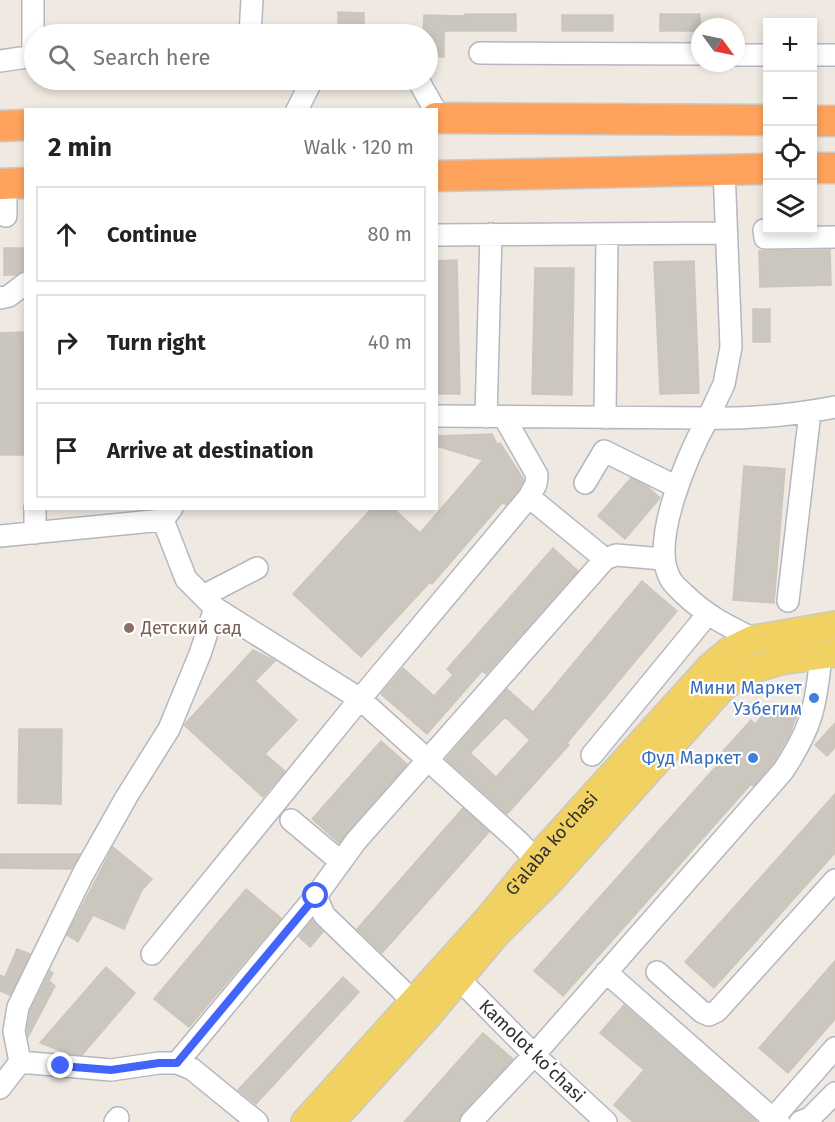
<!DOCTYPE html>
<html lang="en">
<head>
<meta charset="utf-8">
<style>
	:root { --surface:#fff; --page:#f2f2f2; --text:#222; --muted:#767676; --line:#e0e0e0 }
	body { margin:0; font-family:"Fira Sans",sans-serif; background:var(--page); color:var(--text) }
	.controls { position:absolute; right:18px; top:18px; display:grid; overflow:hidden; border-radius:0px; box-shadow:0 3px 9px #0003 }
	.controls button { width:54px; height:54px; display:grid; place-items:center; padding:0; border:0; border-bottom:2px solid var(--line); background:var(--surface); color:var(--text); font:30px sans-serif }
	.compass { position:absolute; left:691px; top:18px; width:54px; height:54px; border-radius:50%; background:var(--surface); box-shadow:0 3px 9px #0003; rotate:123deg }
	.stop { position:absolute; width:18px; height:18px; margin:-14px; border:4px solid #4264fb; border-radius:50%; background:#fff }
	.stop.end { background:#4264fb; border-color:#fff; box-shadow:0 2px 6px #0008 }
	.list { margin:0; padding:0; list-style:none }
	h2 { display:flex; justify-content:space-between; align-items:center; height:78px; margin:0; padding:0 24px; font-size:26px }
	h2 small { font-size:20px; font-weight:400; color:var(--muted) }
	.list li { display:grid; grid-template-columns:39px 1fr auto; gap:18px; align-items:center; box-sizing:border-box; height:96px; margin:0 12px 12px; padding:0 12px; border:2px solid var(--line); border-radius:0px }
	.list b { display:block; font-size:22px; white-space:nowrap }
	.list em { font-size:20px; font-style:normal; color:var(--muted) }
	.icon { flex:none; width:33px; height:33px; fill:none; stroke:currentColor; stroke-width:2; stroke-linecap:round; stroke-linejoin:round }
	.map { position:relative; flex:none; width:835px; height:1122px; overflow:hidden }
	.search { position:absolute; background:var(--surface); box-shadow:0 3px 9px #0003; left:24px; top:24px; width:414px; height:66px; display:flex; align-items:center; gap:15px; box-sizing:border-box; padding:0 21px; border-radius:33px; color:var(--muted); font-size:22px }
	.panel { position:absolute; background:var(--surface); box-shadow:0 3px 9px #0003; left:24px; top:108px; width:414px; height:402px; border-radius:0px }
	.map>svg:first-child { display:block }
	.building { fill:#cbc7bf; stroke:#cbc5ba; stroke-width:1.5; fill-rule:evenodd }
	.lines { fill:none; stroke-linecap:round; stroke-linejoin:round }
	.minor-casing { stroke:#b4b7c1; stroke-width:24 }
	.major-casing { stroke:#c9c9c9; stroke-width:30 }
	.highway-casing { stroke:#c9c9c9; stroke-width:33 }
	.minor { stroke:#fff; stroke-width:21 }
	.major { stroke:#f2d163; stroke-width:27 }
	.highway { stroke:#ffa35c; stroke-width:30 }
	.route { stroke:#4264fb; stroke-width:8 }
	.education-dot { fill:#8d6e63; stroke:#fff; stroke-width:2 }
	.shop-dot { fill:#3f7fe0; stroke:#fff; stroke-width:2 }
	.labels { text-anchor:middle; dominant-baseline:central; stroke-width:4.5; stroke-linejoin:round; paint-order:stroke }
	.education-label { font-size:18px; fill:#785e54; stroke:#fff; text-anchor:start }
	.shop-label { font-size:18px; fill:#366cbe; stroke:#fff; text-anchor:end }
	.street-label { font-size:18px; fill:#2e2e2e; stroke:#fff }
</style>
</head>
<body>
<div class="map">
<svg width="835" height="1122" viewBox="0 0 835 1122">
	<rect width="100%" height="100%" fill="#efe9e1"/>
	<path class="building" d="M338 12 364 13V30H338Z
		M465 14H516V31H444V57L428 56V34H423L424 15 465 16Z
		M660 14H700V31H660Z
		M562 15H613V31H562Z
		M4 248H26V270L16 275H4Z
		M830 250 831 285 760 287 759 251Z
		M457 260 460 394H436V261Z
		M694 261 699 393 660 394 654 262Z
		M535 268H574L572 395 532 394Z
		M753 309H770V342H753Z
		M23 332 25 455H0V333Z
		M492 434 497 444 500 443 524 480 518 490 506 505 503 502 432 584 430 582 361 657 293 594 372 508H393L420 533 483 460 436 446V436Z
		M744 466 785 469 774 603 733 600Z
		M631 478 648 487 660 498 625 539 598 516Z
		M553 548 578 571 486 674 482 671 427 734 381 694 403 668 434 696 453 675 447 669Z
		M642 581 677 611 567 743 569 745 507 814 446 759 507 689 533 712ZM505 717 530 740 496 777 470 753Z
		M253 650 275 661 255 681 297 720 265 754 285 771 263 797 184 725Z
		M800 707 789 736 773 763 753 786 751 784 563 996 534 971 719 763 715 760 751 720 755 724 764 714Z
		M835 723V747L827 756 815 745Z
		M19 729H62L61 804 18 803Z
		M381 741 407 764 339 843 312 819Z
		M835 794V853L714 988 685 962Z
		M463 808 489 832 382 953 357 929Z
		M113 847 152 879 142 890 124 929 93 915 78 942 67 935Z
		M0 854H80L71 869 0 868Z
		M246 889 281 918 189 1027 154 999Z
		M312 920 323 932 310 947 299 937Z
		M17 949 30 954 10 995 0 991V975L5 977Z
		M835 961V1019L788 1073 759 1048Z
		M106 967 135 993 82 1055 66 1053 40 1043Z
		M50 971 53 973 49 981 55 986 28 1037 27 1031 30 1011Z
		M343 977 359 992 256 1104 238 1090Z
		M624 1005 757 1122H633L614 1105 644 1070 600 1033Z
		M483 1033 513 1059 462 1113 459 1122H404Z"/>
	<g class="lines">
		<defs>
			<path id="minor" d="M33 0V56
				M250 34 252 0
				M480 53 700 54
				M736 55H768
				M812 55H835
				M0 61 34 56
				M418 80 435 110
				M297 110 312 80
				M724 169 731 347 724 384 708 418C751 419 793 415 835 407
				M6 216V184
				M764 230 765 238 835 237
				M436 235 726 233
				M0 298 9 296 26 283
				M436 416 708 418C689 453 648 543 671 580 674 585 680 590 684 594 707 616 726 625 754 639
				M486 417 491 234
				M605 418 607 234
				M585 483 604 451 677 487
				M529 497 605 559
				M35 508V533
				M172 508 163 520 186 579 215 608 360 699 519 842 536 860
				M0 536 163 520
				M203 596 257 568
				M788 601 810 412
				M215 608 200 654 169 729 127 796 83 874 18 1007 14 1031 20 1062 111 1070 159 1063H177L192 1069 257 1122
				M592 755 707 615
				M291 820 341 862
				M152 954 360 699 529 497 536 484 537 475 504 417
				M606 972 773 1119 779 1122
				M657 972 702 1012 709 1015 717 1011 835 880
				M459 979 534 1055 606 1122
				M413 1001 324 915 316 896 356 841 605 559 616 555 663 559
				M177 1063 316 896
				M0 1088 20 1062
				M115 1122 118 1118
				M471 1122 534 1055 783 771C812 727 816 707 821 655
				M770 1122 835 1048
				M800 1122 810 1118 835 1093"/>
			<g id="major">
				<path id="s1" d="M305 1122 486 921 547 847 710 667 729 651 754 639 835 625"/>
				<path d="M331 1122 425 1019 498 932 547 884 724 686 751 670 780 661 835 653"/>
			</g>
			<path id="highway" d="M436 118 768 120
				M812 121H835
				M0 126 26 125
				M812 168H835
				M436 176 768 169
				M0 184 26 183"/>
		</defs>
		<use href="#minor" class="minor-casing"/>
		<use href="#major" class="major-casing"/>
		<use href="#highway" class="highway-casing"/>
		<use href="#minor" class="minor"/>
		<use href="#major" class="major"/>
		<use href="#highway" class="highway"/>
	</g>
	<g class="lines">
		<path class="route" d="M61 1066 111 1070 159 1063H177L316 896"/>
	</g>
	<circle class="education-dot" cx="129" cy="628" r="6"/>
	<g class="shop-dot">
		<circle cx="814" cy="698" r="6"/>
		<circle cx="753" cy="758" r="6"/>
	</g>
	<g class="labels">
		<g class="education-label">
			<text x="141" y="628">Детский сад</text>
		</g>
		<g class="shop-label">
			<text x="802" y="688">Мини Маркет<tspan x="802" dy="21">Узбегим</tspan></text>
			<text x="741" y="758">Фуд Маркет</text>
		</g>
		<g class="street-label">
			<text stroke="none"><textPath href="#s1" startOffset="372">G'alaba ko'chasi</textPath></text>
			<text transform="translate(532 1051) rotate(44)">Kamolot koʻchasi</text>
		</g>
	</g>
</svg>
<div class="controls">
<button>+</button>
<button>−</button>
<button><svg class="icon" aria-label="locate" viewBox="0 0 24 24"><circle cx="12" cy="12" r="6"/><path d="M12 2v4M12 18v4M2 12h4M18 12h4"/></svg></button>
<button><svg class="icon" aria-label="layers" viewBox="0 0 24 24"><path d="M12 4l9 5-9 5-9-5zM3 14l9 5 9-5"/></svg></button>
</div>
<svg class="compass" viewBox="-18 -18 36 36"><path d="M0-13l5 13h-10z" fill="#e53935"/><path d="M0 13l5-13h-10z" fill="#767676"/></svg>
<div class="stop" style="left:316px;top:896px"></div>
<div class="stop end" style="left:61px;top:1066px"></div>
<div class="search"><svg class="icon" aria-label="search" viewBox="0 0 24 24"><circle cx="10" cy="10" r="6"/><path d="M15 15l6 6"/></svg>Search here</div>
<section class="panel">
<h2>2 min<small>Walk · 120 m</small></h2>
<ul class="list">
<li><svg class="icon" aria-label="ahead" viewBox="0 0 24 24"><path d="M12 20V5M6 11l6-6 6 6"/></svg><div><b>Continue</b></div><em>80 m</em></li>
<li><svg class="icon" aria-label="right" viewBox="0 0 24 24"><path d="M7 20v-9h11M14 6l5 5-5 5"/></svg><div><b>Turn right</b></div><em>40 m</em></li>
<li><svg class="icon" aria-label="arrive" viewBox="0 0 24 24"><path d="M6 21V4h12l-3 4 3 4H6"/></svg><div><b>Arrive at destination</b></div></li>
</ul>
</section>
</div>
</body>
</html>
